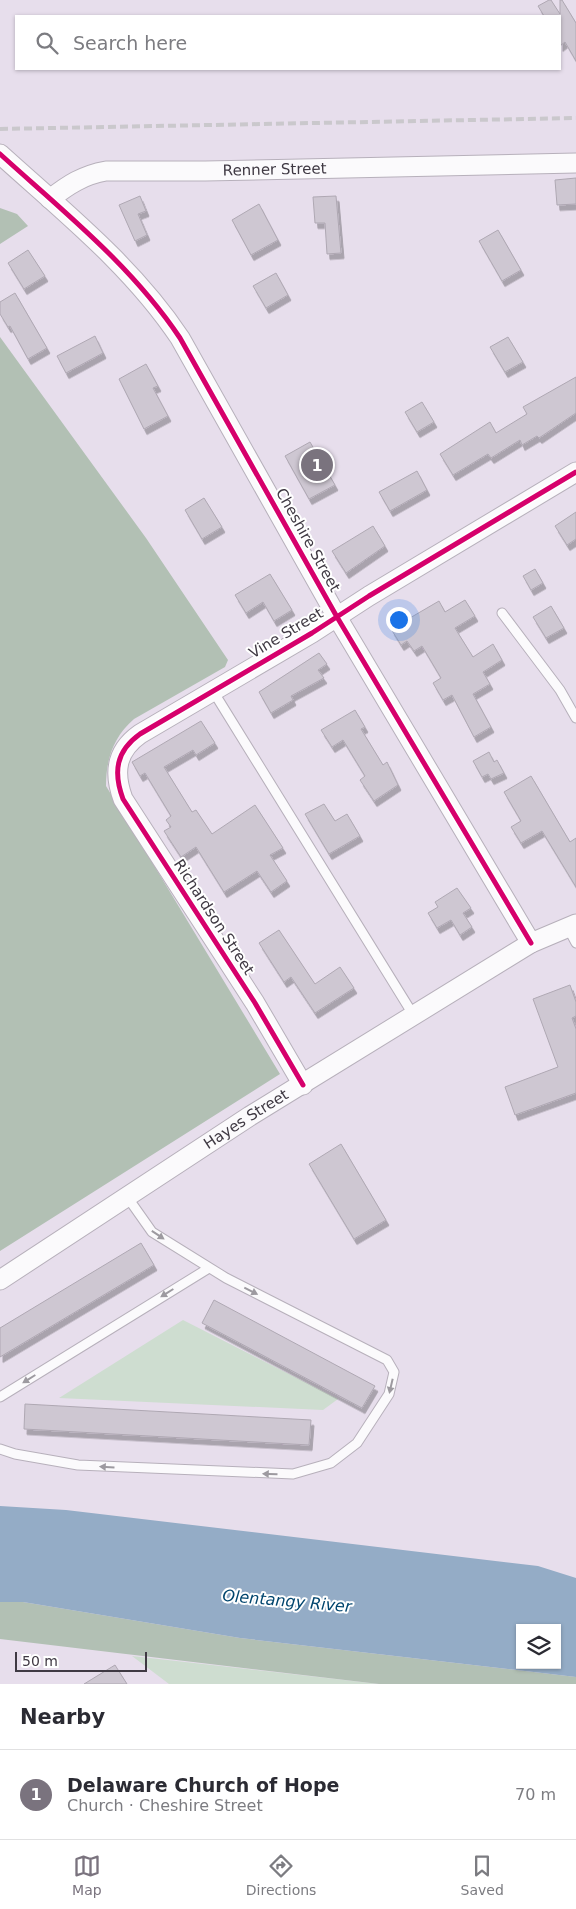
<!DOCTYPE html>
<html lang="en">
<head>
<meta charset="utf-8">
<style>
	:root { --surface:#fff; --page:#f2f2f3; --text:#2b2b33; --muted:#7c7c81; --line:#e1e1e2; --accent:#7a737e }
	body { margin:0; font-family:"DejaVu Sans",sans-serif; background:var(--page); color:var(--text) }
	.controls { position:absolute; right:15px; bottom:15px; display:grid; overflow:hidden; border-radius:0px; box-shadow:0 1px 4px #0004 }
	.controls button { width:45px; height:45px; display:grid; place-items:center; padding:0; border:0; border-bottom:1px solid var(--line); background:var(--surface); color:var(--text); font:25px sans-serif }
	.scale { position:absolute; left:15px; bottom:12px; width:132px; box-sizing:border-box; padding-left:5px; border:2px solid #3f3943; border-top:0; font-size:14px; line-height:18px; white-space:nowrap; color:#3f3943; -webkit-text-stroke:4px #fff; paint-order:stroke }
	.you { position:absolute; left:398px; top:619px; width:18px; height:18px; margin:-12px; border:4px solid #fff; border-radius:50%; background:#1a73e8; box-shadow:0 0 0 8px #1a73e833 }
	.badge { display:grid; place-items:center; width:32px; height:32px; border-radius:50%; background:var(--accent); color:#fff; font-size:16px; font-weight:700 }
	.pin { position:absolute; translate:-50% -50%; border:2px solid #fff; box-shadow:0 1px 5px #0006 }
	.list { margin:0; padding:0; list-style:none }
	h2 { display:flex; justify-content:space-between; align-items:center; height:65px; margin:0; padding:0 20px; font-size:21px }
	h2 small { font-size:16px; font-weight:400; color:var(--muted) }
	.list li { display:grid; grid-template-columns:32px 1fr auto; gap:15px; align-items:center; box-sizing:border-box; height:90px; padding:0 20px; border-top:1px solid var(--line) }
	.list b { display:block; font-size:19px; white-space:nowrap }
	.list p { margin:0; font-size:16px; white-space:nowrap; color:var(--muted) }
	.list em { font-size:16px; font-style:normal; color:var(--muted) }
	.icon { flex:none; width:28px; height:28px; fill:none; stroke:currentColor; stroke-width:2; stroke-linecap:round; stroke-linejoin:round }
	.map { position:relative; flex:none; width:576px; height:1684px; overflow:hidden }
	.search { position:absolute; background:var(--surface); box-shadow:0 1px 4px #0004; left:15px; right:15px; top:15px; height:55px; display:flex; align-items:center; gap:12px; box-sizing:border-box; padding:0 18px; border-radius:0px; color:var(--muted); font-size:19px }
	.sheet { height:155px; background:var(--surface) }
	nav { display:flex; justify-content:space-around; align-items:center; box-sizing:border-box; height:70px; border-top:1px solid var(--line); background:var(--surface); font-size:14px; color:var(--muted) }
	nav a { display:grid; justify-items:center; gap:2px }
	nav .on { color:var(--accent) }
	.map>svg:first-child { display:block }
	.green { fill:#ceddd0 }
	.forest { fill:#b2c0b4 }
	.water { fill:#94acc6; fill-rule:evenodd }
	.building { fill:#cec7d2; stroke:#afa8b3; filter:url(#shadow) }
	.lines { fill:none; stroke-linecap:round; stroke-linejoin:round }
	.service-casing { stroke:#b7b0bb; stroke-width:11 }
	.minor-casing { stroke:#b7b0bb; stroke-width:21 }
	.service { stroke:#fbfafc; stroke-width:9 }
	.minor { stroke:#fbfafc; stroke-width:19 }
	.rail { stroke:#cac8cc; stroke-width:4; stroke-dasharray:8 4; stroke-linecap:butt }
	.cycleway-casing { stroke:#fff; stroke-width:8 }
	.cycleway { stroke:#d6006c; stroke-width:5 }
	.oneway { fill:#9d9aa0 }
	.labels { text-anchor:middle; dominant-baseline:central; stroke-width:4; stroke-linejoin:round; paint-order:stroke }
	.street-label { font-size:15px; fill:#3f3943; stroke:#fff }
	.water-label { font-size:16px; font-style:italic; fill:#00456e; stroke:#fff }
</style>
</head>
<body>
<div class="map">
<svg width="576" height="1684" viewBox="0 0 576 1684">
	<defs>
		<filter id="shadow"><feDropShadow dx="3" dy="5.5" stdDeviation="0" flood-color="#0004"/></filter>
	</defs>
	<rect width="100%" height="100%" fill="#e7deec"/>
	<path class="green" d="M183 1320 338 1399 323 1410 59 1398Z
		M132 1656 379 1684H169Z"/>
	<path class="forest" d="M0 208 17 214 28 226 0 244Z
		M0 337 146 538 228 660 225 667 134 719C113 737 106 760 106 786L280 1074 0 1251Z
		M0 1602H23L240 1638 576 1677V1684H379L0 1639Z"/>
	<path class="water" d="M0 1506 66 1510 538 1566 576 1578V1677L240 1638 23 1602H0ZM520 1628H557V1665H520Z"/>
	<path class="building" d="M549 0H551L560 14V0H562L576 23V61L565 42 560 46V16H544L538 6Z
		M576 178V204L557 205 555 180Z
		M140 196 146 211 138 214 147 235 135 241 119 205Z
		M336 196 341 253 327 254 325 223H315L313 197Z
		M259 204 278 240 251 255 232 220Z
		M498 230 521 270 502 281 479 241Z
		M28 250 45 276 24 289 8 263Z
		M276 273 288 295 266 308 253 286Z
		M15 293 47 348 28 359 10 326 8 327 0 314V302Z
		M95 336 103 353 66 373 57 356Z
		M508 337 523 362 505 372 490 347Z
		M146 364 158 386 153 388 168 416 144 429 119 379Z
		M576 377V413L539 438 537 436 522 445 520 440 491 458 488 454 453 475 440 454 490 422 496 433 527 414 523 407Z
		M422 402 434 422 417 432 405 412Z
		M310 442 335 485 309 499 285 456Z
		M417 471 427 490 390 511 379 492Z
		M204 498 222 527 202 539 185 510Z
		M576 512V539L567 545 555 526Z
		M373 526 385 546 346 573 332 551Z
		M535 569 543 583 531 590 523 576Z
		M270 574 292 610 274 621 263 602 246 613 235 595Z
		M465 600 475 616 455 628 458 633 473 657 493 644 502 660 483 672 490 684 473 694 491 727 474 737 452 695 443 700 433 683 441 678 422 646 414 651 407 641 401 645 391 629 439 601 445 612Z
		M551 606 564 628 546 638 533 617Z
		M319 653 327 664 318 670 324 678 291 696 293 700 271 713 259 692Z
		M355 710 365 727 361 729 383 765 387 762 398 785 374 801 360 780 365 776 343 740 332 747 321 730Z
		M201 721 215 743 196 755 193 750 164 767 192 812 196 810 212 834 255 805 283 848 270 855 287 881 271 892 257 871 224 892 196 847 181 857 164 831 171 827 166 820 171 816 145 773 140 776 132 762Z
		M489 752 494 762 497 760 504 773 491 779 488 774 482 777 473 761Z
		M531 776 570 842 576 838V887L542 831 521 843 511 827 521 821 504 792Z
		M324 804 335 821 347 814 360 836 329 854 305 814Z
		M457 888 471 908 463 913 472 927 460 935 451 920 437 928 428 913 438 907 435 902Z
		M279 930 315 984 340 967 354 988 315 1013 291 977 284 982 259 943Z
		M570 985 576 1002V1016L572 1018 576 1029V1093L515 1115 505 1087 558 1067 533 999Z
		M341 1144 386 1220 354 1239 309 1164Z
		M141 1243 154 1265 0 1357V1328Z
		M214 1300 375 1386 362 1408 202 1323Z
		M25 1404 311 1420 309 1445 24 1429Z
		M115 1665 127 1684H84Z"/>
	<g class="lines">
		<defs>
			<path id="service" d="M502 613 560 690 576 718
				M213 691 414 1016
				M568 928 576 943
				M0 1397 209 1268
				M0 1449 15 1454 78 1465 293 1474 331 1463 357 1443 389 1394 394 1372 387 1360 226 1278 152 1232 128 1198"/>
			<g id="minor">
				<path d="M0 154C64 212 132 266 180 338L337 617 531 943"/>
				<path id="s1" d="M50 199C68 185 83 175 106 171H205L576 163"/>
				<path d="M303 1085 255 1003 123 799C113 772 116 751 140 734L312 633 369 596 576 472"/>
				<path id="s2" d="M0 1280 250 1116 531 943 576 924"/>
			</g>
		</defs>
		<use href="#service" class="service-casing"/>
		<use href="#minor" class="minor-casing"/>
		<use href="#service" class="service"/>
		<use href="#minor" class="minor"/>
		<path class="rail" d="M0 129 576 118"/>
		<defs>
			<path id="cycleway" d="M0 154C64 212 132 266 180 338L337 617 531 943
				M303 1085 255 1003 123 799C113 772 116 751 140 734L312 633 369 596 576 472"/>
		</defs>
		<use href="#cycleway" class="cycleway-casing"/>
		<use href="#cycleway" class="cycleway"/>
	</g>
	<defs><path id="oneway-solid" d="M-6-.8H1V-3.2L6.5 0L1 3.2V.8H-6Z" transform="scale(1.25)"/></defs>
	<g class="oneway">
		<use href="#oneway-solid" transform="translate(158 1235) rotate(34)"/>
		<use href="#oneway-solid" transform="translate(251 1291) rotate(27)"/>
		<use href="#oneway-solid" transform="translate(167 1293) rotate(148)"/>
		<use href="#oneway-solid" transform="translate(29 1379) rotate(148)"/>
		<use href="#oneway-solid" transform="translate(391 1386) rotate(103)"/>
		<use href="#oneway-solid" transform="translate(107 1467) rotate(-177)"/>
		<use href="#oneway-solid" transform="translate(270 1474) rotate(-178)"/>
	</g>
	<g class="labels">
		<g class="street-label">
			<text stroke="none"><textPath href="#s1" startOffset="232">Renner Street</textPath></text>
			<text transform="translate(308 540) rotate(61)">Cheshire Street</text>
			<text transform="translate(286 633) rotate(-31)">Vine Street</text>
			<text transform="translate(214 917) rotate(57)">Richardson Street</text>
			<text stroke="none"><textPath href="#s2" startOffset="294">Hayes Street</textPath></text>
		</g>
		<g class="water-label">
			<text transform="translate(287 1601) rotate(5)">Olentangy River</text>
		</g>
	</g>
</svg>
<div class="controls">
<button><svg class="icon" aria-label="layers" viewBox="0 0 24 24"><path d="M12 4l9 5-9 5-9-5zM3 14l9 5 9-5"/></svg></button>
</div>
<div class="scale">50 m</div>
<div class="you"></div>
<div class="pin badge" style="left:317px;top:465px">1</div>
<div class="search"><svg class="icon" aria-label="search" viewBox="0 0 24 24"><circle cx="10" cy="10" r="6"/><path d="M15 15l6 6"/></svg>Search here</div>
</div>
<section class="sheet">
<h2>Nearby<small></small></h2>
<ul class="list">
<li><span class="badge">1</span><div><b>Delaware Church of Hope</b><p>Church · Cheshire Street</p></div><em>70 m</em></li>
</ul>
</section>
<nav>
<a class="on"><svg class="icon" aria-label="map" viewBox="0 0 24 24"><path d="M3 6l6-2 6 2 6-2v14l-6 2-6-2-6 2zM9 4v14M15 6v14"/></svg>Map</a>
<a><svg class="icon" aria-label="directions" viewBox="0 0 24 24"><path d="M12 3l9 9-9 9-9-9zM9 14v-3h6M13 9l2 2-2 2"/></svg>Directions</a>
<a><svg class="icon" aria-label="saved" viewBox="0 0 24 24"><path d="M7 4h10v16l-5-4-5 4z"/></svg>Saved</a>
</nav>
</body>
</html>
